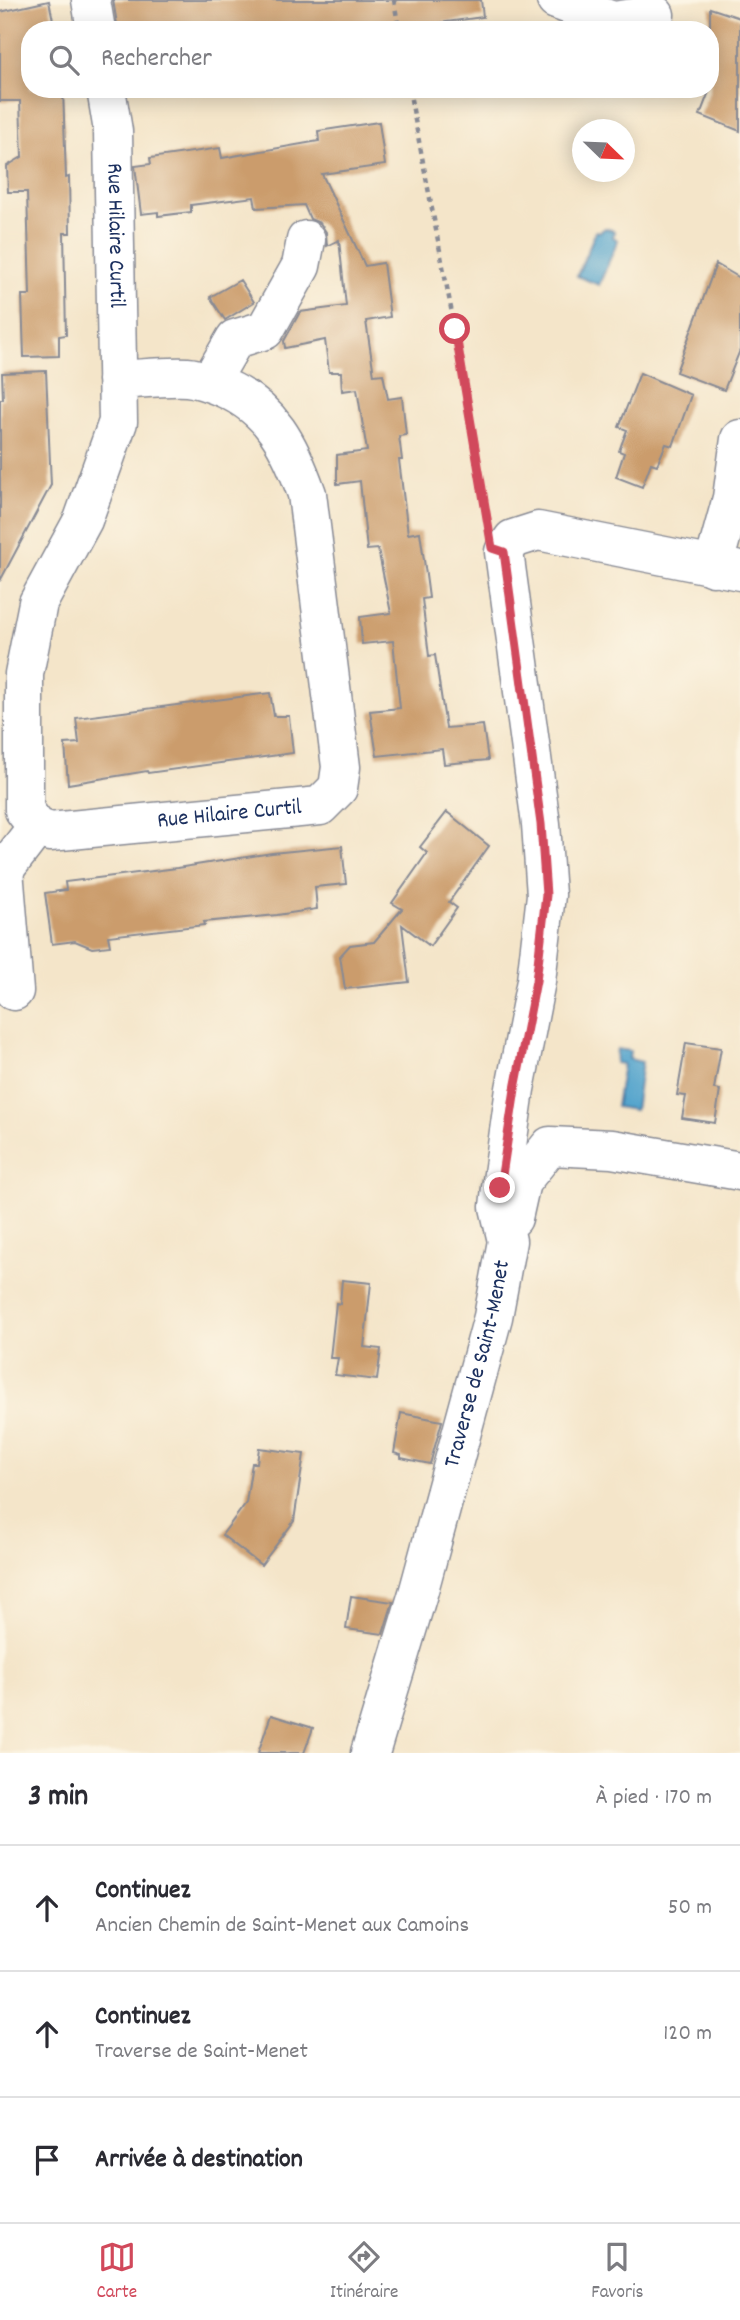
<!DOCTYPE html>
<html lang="fr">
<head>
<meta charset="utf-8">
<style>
	:root { --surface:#fff; --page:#f7f7f7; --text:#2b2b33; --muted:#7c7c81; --line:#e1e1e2; --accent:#d1495b }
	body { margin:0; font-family:Dekko,sans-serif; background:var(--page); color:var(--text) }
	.compass { position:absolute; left:572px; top:119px; width:63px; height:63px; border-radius:50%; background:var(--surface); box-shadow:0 4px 18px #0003; rotate:113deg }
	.stop { position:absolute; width:21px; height:21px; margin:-16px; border:5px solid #d1495b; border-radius:50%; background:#fff }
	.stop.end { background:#d1495b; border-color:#fff; box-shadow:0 2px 7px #0008 }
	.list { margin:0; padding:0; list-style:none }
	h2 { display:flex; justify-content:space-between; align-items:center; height:91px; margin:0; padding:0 28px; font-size:30px }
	h2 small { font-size:23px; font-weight:400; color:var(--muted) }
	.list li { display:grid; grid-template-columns:46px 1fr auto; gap:21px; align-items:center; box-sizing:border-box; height:126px; padding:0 28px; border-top:2px solid var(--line) }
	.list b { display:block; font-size:26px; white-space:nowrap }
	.list p { margin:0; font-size:23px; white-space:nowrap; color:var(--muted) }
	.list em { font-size:23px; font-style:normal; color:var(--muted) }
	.icon { flex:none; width:38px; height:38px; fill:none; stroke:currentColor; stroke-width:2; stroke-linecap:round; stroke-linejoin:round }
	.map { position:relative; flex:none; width:740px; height:1753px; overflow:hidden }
	.search { position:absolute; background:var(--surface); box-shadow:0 4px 18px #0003; left:21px; right:21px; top:21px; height:77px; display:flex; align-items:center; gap:18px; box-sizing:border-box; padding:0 24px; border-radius:28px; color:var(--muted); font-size:26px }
	.sheet { height:469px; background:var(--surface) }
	nav { display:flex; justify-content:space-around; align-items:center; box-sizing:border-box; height:98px; border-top:2px solid var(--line); background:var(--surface); font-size:19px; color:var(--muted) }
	nav a { display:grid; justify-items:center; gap:4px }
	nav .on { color:var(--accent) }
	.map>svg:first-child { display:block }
	.water { fill:#51a3cc; stroke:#366995; stroke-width:2 }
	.building { fill:#cb9c6c }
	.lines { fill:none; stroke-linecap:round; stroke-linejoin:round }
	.minor-casing { stroke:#888a94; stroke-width:41 }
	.path { stroke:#888a94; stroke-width:4.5; stroke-dasharray:5 5; stroke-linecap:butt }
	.minor { stroke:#fff; stroke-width:38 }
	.route { stroke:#d1495b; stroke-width:9 }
	.labels { text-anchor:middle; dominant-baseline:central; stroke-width:7; stroke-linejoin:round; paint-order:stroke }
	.street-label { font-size:23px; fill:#1b2f5e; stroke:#fcf5e5 }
</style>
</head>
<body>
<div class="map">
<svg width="740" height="1753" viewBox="0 0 740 1753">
	<rect width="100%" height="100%" fill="#fcf5e5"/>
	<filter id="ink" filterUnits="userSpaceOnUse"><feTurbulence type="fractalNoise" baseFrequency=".0143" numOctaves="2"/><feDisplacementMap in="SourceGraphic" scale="14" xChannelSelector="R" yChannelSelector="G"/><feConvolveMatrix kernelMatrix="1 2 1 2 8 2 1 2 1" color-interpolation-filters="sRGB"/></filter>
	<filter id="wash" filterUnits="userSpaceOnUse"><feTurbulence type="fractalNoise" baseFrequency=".00686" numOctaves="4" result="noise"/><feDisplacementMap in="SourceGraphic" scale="28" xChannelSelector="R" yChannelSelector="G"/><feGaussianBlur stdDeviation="1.57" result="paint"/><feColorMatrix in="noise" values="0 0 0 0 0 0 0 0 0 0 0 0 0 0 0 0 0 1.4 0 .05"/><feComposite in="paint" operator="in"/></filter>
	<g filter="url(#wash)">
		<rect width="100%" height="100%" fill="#f4e5c9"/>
		<path class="water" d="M605 228 614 231 613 237 618 240 599 285 577 276 596 231 600 232Z
			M617 1049 630 1051 629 1059 642 1062 635 1110 616 1107 623 1064 615 1063Z"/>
		<g id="blocks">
			<path class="building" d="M113 0H481L483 17 388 30H118Z
				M49 1 55 30H30V89H63L66 178 69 177 70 233H64L66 335 59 336V356L24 357 22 295H30L27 192H8L7 166 22 157 20 101H0V12Z
				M710 8 740 18V131L700 115 710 89Z
				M379 122 385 165 322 174 365 266 383 263 390 317 366 321 374 375 383 374 388 399 402 397 406 435 399 436 402 460H399L408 534 420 532 424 560 429 598 422 599 429 656 435 655 446 728 483 725 488 760 444 764 442 749 377 756 370 711 400 708 393 641 362 644 360 617 391 613 378 549 367 550 360 481 337 484V455L367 451 357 389 342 391 341 372H329L325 340 285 348 284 341 300 312 346 306 339 240 327 246 326 232 320 223 310 219 304 205 256 208 254 197 191 205V212L158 216V212L141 214 135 166 151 164 150 158 220 148 222 158 319 141 318 131Z
				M716 264 740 278V350L724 390 676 372Z
				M240 280 254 302 225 320 210 297Z
				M46 371 51 485 0 581V399H3L2 373Z
				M640 373 691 395 673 446 666 444 657 465 651 463 642 487 616 477 624 453 619 451 627 430 619 427Z
				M270 693 274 716H289L293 753 148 773 147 771 68 784 65 744 79 743 76 718Z
				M447 812 489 846 449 902 457 908 430 946 402 925 409 982 345 989 340 956 350 945 374 942 402 909 392 903 427 853 420 847Z
				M342 846 346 884 315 887 317 909 277 915 204 922 205 925 108 936 110 946 92 948 75 941 52 944 45 893 66 890 65 882 177 868 272 853Z
				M686 1043 721 1048 714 1089 720 1090 715 1123 682 1118 686 1096 677 1095Z
				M342 1280 371 1283 364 1347 381 1349 377 1380 335 1375 338 1358H330L336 1303 340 1304Z
				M401 1413 442 1421 430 1464 401 1458V1455L394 1453Z
				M259 1448 304 1454 294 1521 261 1565 222 1535 246 1503 252 1463H257Z
				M351 1596 393 1602 383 1634 346 1629Z
				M271 1715 313 1728 304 1753H258Z"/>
		</g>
	</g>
	<g filter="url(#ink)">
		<use href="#blocks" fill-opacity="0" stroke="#888a94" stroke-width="2"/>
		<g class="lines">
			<defs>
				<g id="minor">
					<path d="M91 0 96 30"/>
					<path d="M556 0 613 21 655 15"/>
					<path id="s1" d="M106 89 113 131 118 422 83 520 38 603 24 674V810L37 827 50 832 320 806 338 788 341 767 307 494C290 446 272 409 224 388 212 383 200 378 187 377 164 376 140 379 117 380"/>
					<path d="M210 382 235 339 265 330 301 266 306 240"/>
					<path d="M713 567 732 498 740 439"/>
					<path d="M14 991 4 870 37 827"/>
					<path d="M513 1218 521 1182 550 1146 612 1149 740 1171"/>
					<path id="s2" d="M370 1753 419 1590 493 1317 507 1241 499 1207 501 1188 515 1089 536 981 546 895 541 824 504 552 513 539 538 531 740 571"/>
				</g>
			</defs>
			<use href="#minor" class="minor-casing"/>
			<path class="path" d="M394 0 399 30
				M409 89 455 329 486 516"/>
			<use href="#minor" class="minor"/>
		</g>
	</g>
	<g class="lines" filter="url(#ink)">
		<path class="route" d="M455 329 492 548 504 552 541 824 546 895 536 981 515 1089 500 1188"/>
	</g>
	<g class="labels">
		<g class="street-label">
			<text stroke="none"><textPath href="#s1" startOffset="147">Rue Hilaire Curtil</textPath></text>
			<text stroke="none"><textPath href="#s1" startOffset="956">Rue Hilaire Curtil</textPath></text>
			<text stroke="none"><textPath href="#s2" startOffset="404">Traverse de Saint-Menet</textPath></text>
		</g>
	</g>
</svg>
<svg class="compass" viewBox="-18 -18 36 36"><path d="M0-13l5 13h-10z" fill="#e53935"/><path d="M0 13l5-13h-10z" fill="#7c7c81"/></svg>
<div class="stop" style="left:455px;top:329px"></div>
<div class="stop end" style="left:500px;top:1188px"></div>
<div class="search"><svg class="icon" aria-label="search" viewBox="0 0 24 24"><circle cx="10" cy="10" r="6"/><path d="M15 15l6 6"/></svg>Rechercher</div>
</div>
<section class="sheet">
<h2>3 min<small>À pied · 170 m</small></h2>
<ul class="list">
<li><svg class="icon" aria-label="ahead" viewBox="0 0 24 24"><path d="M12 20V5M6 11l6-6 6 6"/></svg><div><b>Continuez</b><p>Ancien Chemin de Saint-Menet aux Camoins</p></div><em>50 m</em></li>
<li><svg class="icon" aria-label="ahead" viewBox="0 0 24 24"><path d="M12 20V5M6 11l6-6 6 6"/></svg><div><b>Continuez</b><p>Traverse de Saint-Menet</p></div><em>120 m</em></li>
<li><svg class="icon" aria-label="arrive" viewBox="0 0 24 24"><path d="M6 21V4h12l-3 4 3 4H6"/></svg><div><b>Arrivée à destination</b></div></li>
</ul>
</section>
<nav>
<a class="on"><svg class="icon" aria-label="map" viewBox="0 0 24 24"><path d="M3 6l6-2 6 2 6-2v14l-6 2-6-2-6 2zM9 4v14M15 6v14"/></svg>Carte</a>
<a><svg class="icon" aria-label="directions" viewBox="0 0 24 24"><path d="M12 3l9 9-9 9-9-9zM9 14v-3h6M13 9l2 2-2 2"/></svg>Itinéraire</a>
<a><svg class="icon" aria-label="saved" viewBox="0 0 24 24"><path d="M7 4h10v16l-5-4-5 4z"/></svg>Favoris</a>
</nav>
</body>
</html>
